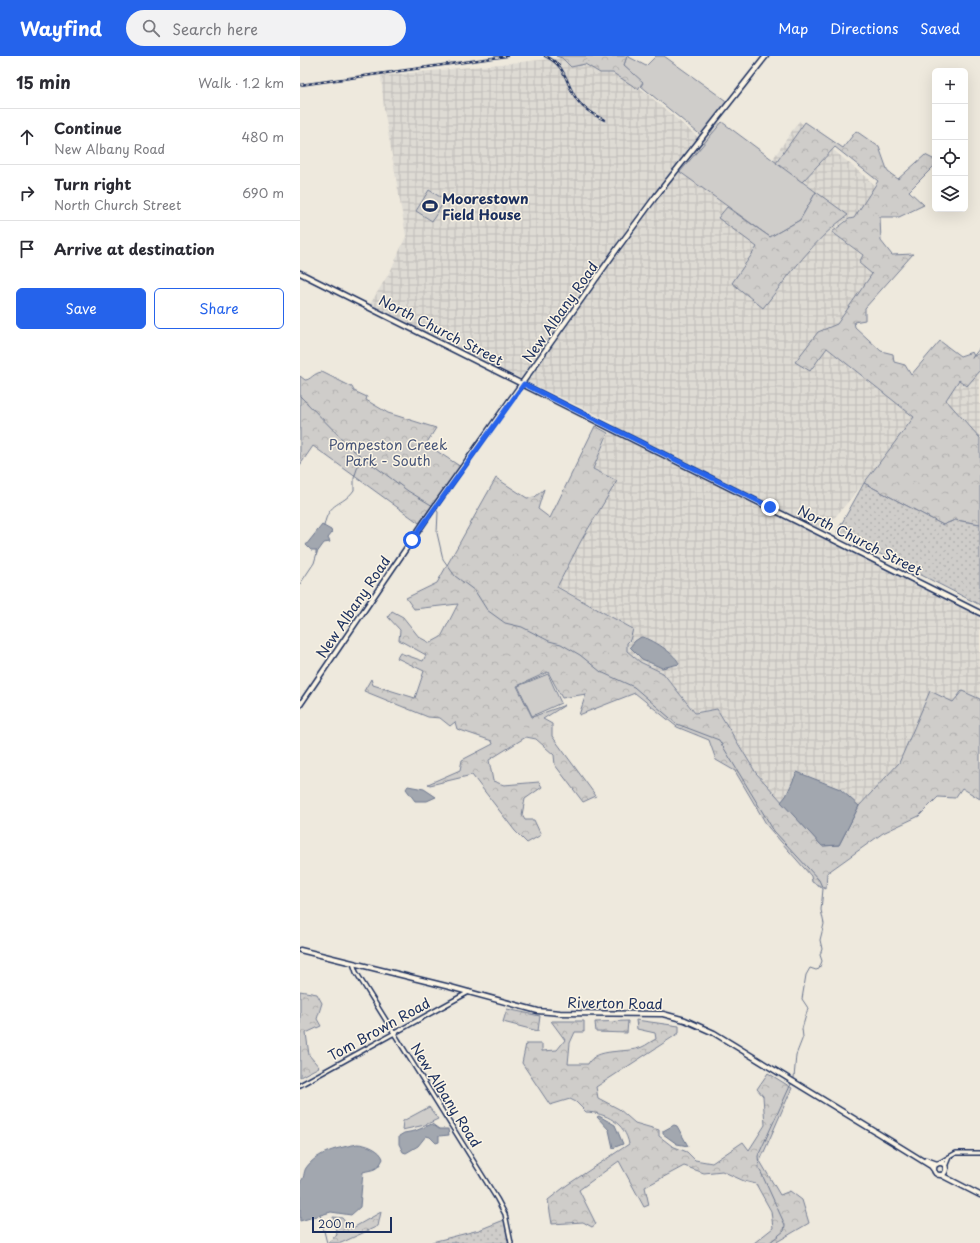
<!DOCTYPE html>
<html lang="en">
<head>
<meta charset="utf-8">
<style>
	:root { --surface:#fff; --page:#f2f2f3; --text:#2b2b33; --muted:#7c7c81; --line:#e1e1e2; --accent:#2563eb }
	body { margin:0; font-family:"Playpen Sans",sans-serif; background:var(--page); color:var(--text) }
	.controls { position:absolute; right:12px; top:12px; display:grid; overflow:hidden; border-radius:6px; box-shadow:0 4px 16px #0002 }
	.controls button { width:36px; height:36px; display:grid; place-items:center; padding:0; border:0; border-bottom:1px solid var(--line); background:var(--surface); color:var(--text); font:20px sans-serif }
	.scale { position:absolute; left:12px; bottom:10px; width:80px; box-sizing:border-box; padding-left:4px; border:2px solid #1b2f5e; border-top:0; font-size:11px; line-height:14px; white-space:nowrap; color:#1b2f5e; -webkit-text-stroke:3px #fcf5e5; paint-order:stroke }
	.stop { position:absolute; width:12px; height:12px; margin:-9px; border:3px solid #2563eb; border-radius:50%; background:#fff }
	.stop.end { background:#2563eb; border-color:#fff; box-shadow:0 1px 4px #0008 }
	.list { margin:0; padding:0; list-style:none }
	h2 { display:flex; justify-content:space-between; align-items:center; height:52px; margin:0; padding:0 16px; font-size:17px }
	h2 small { font-size:13px; font-weight:400; color:var(--muted) }
	.list li { display:grid; grid-template-columns:26px 1fr auto; gap:12px; align-items:center; box-sizing:border-box; height:56px; padding:0 16px; border-top:1px solid var(--line) }
	.list b { display:block; font-size:15px; white-space:nowrap }
	.list p { margin:0; font-size:13px; white-space:nowrap; color:var(--muted) }
	.list em { font-size:13px; font-style:normal; color:var(--muted) }
	.actions { display:flex; gap:8px; padding:12px 16px }
	.actions a { flex:1; padding:9px 0; border:1px solid var(--accent); border-radius:6px; text-align:center; font-size:14px; color:var(--accent) }
	.actions .main { background:var(--accent); color:#fff }
	.icon { flex:none; width:22px; height:22px; fill:none; stroke:currentColor; stroke-width:2; stroke-linecap:round; stroke-linejoin:round }
	.map { position:relative; flex:none; width:680px; height:1187px; overflow:hidden }
	header { display:flex; align-items:center; gap:24px; box-sizing:border-box; height:56px; padding:0 20px; background:var(--accent); color:#fff }
	header strong { font-size:19px }
	nav { display:flex; gap:22px; margin-inline-start:auto; font-size:14px }
	.search { width:280px; height:36px; background:var(--page); display:flex; align-items:center; gap:10px; box-sizing:border-box; padding:0 14px; border-radius:22px; color:var(--muted); font-size:15px }
	main { display:flex }
	aside { flex:1; background:var(--surface) }
	.map>svg:first-child { display:block }
	.industrial { fill:url(#industrial-grid) }
	.grass { fill:#cfcdca; stroke:#757e94 }
	.forest { fill:url(#forest-crowns); stroke:#757e94 }
	.park { fill:url(#park-dots); stroke:#757e94 }
	.water { fill:#a2a7af; stroke:#6c778f }
	.lines { fill:none; stroke-linecap:round; stroke-linejoin:round }
	.stream { stroke:#6c778f; stroke-width:1 }
	.minor-casing { stroke:#1b2f5e; stroke-width:6 }
	.major-casing { stroke:#1b2f5e; stroke-width:7 }
	.minor { stroke:#fcf5e5; stroke-width:3 }
	.major { stroke:#fcf5e5; stroke-width:4 }
	.rail-casing { stroke:#1b2f5e; stroke-width:2.5 }
	.rail { stroke:#fcf5e5; stroke-width:1; stroke-dasharray:3; stroke-linecap:butt }
	.route { stroke:#2563eb; stroke-width:5 }
	.labels { text-anchor:middle; dominant-baseline:central; stroke-width:3; stroke-linejoin:round; paint-order:stroke }
	.poi-label { font-size:14px; font-weight:bold; fill:#1b2f5e; stroke:#fcf5e5; text-anchor:start }
	.street-label { font-size:14px; fill:#1b2f5e; stroke:#fcf5e5 }
	.park-label { font-size:14px; fill:#485679; stroke:#fcf5e5 }
</style>
</head>
<body>
<header>
<strong>Wayfind</strong>
<div class="search"><svg class="icon" aria-label="search" viewBox="0 0 24 24"><circle cx="10" cy="10" r="6"/><path d="M15 15l6 6"/></svg>Search here</div>
<nav><a>Map</a><a>Directions</a><a>Saved</a></nav>
</header>
<main>
<aside>
<h2>15 min<small>Walk · 1.2 km</small></h2>
<ul class="list">
<li><svg class="icon" aria-label="ahead" viewBox="0 0 24 24"><path d="M12 20V5M6 11l6-6 6 6"/></svg><div><b>Continue</b><p>New Albany Road</p></div><em>480 m</em></li>
<li><svg class="icon" aria-label="right" viewBox="0 0 24 24"><path d="M7 20v-9h11M14 6l5 5-5 5"/></svg><div><b>Turn right</b><p>North Church Street</p></div><em>690 m</em></li>
<li><svg class="icon" aria-label="arrive" viewBox="0 0 24 24"><path d="M6 21V4h12l-3 4 3 4H6"/></svg><div><b>Arrive at destination</b></div></li>
</ul>
<div class="actions"><a class="main">Save</a><a>Share</a></div>
</aside>
<div class="map">
<svg width="680" height="1187" viewBox="0 0 680 1187">
	<defs>
		<pattern id="industrial-grid" width="8" height="8" patternUnits="userSpaceOnUse"><rect width="8" height="8" fill="#dedbd4"/><path d="M0 4h8M4 0v8" fill="none" stroke="#bebcb8"/></pattern>
		<pattern id="forest-crowns" width="20" height="18" patternUnits="userSpaceOnUse"><rect width="20" height="18" fill="#cfcdca"/><path d="M2 6a3 3 0 1 1 6 0M12 15a3 3 0 1 1 6 0" fill="none" stroke="#b1b0b0"/></pattern>
		<pattern id="park-dots" width="8" height="8" patternUnits="userSpaceOnUse"><rect width="8" height="8" fill="#cfcdca"/><path d="M2 2h.1M6 6h.1" fill="none" stroke="#b1b0b0" stroke-width="1.8" stroke-linecap="round"/></pattern>
	</defs>
	<rect width="100%" height="100%" fill="#eee9dd"/>
	<filter id="ink" filterUnits="userSpaceOnUse"><feTurbulence type="fractalNoise" baseFrequency=".025" numOctaves="2"/><feDisplacementMap in="SourceGraphic" scale="8" xChannelSelector="R" yChannelSelector="G"/><feConvolveMatrix kernelMatrix="1 2 1 2 8 2 1 2 1" color-interpolation-filters="sRGB"/></filter>
	<g filter="url(#ink)">
		<path class="industrial" d="M280 0 309 5 400 83 415 63 470 107 499 65 588 140 563 161 546 164 531 175 579 213 522 288 615 361 564 427 519 480 680 561V737L634 719 535 798 481 746 456 717 417 653 395 657 363 617 340 606 327 595V587L330 584 333 573 257 530 282 483 316 425 293 413 314 367 69 250 92 212 106 180 84 53 81 20Z
			M680 297V383L640 348Z"/>
		<path class="grass" d="M327 0 346 10 356 0H364L429 47 403 81 341 30 343 27 324 9Z
			M422 66 516 136 500 164 470 181 380 116Z
			M129 134 145 144 132 165 116 155Z
			M248 618 261 647 232 660 218 630Z
			M129 1051 138 1063 125 1069 102 1074 103 1065Z"/>
		<path class="forest" d="M256 0H327L324 9 343 26 338 33 313 17H300L285 8 271 11 262 2Z
			M505 66 543 92 556 75 579 91 588 116 598 123 625 99 633 103 635 102V109L609 135 624 149 599 161H580L581 185 592 199 613 198 565 252V264L554 266 555 271 581 295 593 298 594 306 605 309 611 319 640 285 660 300 672 296 674 300 680 297V315L667 330 659 324 646 344 680 382V468L655 464 643 469 564 427 614 361 527 292 510 315 495 306 518 276 537 268 572 218 559 207 563 199 532 176 549 163 554 162 578 125 535 91 502 126 476 107Z
			M516 136 548 159C514 183 489 220 463 252L432 227 457 191 418 162 427 151 470 181 500 164Z
			M22 316 52 331 54 335 67 341 66 344 88 357 136 372 126 388 161 411 119 467 13 390 0 409V320L5 324C11 324 13 317 22 316Z
			M295 370 308 377 293 413 317 425 282 483 257 531 333 573 330 584 327 587V595L340 606 363 617 395 657 417 653 456 717 522 790 539 789 559 750 599 707 630 635 653 646 662 635 680 643V743L662 732 655 742 638 741 619 760 583 777 527 817 526 833 512 826 511 820 468 771 435 715 416 704 409 684 377 671 335 637 279 659 286 638 262 642 248 616 217 630 232 661 265 649 243 663 252 668V680L296 740 283 746 255 709 254 699 236 683 226 681 189 704 193 725 204 729 239 726 242 731 225 743 222 759 225 764H234L241 779 227 787 215 775 172 719 130 729 128 728 160 714 162 704 193 688 192 685 157 673 155 666 150 670 140 662 128 661 64 635 71 623 73 629 115 642 124 615 97 602 100 597 123 605 126 599 99 584 100 574 88 561 92 555 103 561 119 581 130 587 141 581 158 548 114 553 106 542 137 527 196 422 227 442 235 441 244 433 238 453 250 462Z
			M0 935 17 938 22 947 17 963 21 970 6 977 9 999 19 1011 0 1021Z
			M207 953 240 960 238 975 203 966Z
			M336 964 379 970V977L296 1031 298 1042 319 1053 335 1067 359 1074V1080L372 1090 387 1096 395 1104 412 1107 443 1086 449 1094 465 1069 463 1040 457 1033 468 1017 492 1032 460 1105 480 1139 490 1135 502 1144 509 1167 475 1187H454L473 1172 471 1155 456 1128 444 1125 422 1115 404 1117 384 1110 345 1131 349 1149 344 1151 319 1105 279 1134 296 1168 292 1171 283 1166 252 1168 248 1144 267 1129 329 1088C325 1067 306 1057 286 1056L276 1046 270 1043 250 1049 222 1007 226 988H242V995L257 994 265 984 251 965H284V976H275L270 987 268 1008H288C296 991 326 998 342 991 347 989 351 985 356 983L355 977 337 973Z
			M328 965 327 977 296 976 295 966Z
			M81 1156 78 1170 41 1187H27L37 1179 33 1161 42 1162 51 1173Z"/>
		<path class="park" d="M564 427 643 469 655 464 680 468V549L537 476Z
			M204 1164 209 1187H133L132 1186 179 1174Z"/>
		<path class="water" d="M22 469 31 474 32 477 28 482 30 486 24 487 16 498V494H11L6 489Z
			M341 581C350 581 378 600 379 608L362 612 342 603 330 591 335 585Z
			M497 716 540 733 559 750 539 789 522 790 481 746 486 740Z
			M108 730 124 733 136 741 127 745H115L106 733Z
			M299 1060 315 1069 323 1088 313 1092 309 1074 297 1061Z
			M132 1068 139 1073H148L149 1079 139 1080V1086L136 1087 130 1081 126 1080 118 1090 106 1097 103 1096 99 1088V1080L104 1077 115 1075Z
			M374 1069 377 1070 388 1090 377 1088 363 1078V1075Z
			M57 1088C66 1088 81 1094 83 1103 77 1115 74 1113 63 1116L60 1151 51 1159 31 1156 0 1165V1126C5 1122 3 1117 6 1112 18 1095 39 1092 57 1088Z"/>
		<g class="lines">
			<path class="stream" d="M672 302 680 292
				M0 340 53 394 108 435 133 450
				M135 452 138 456 137 477 143 503 155 520 175 535 187 554 205 567 222 571 249 585 261 588 280 599 301 616 334 631 377 668 419 684 474 775 519 824 523 833 521 854 524 868 520 884 522 893 520 899 522 905 519 913 516 914 510 912 506 919 502 943 508 952 502 973 503 981 496 999 494 1022
				M24 470C29 444 42 451 54 434V422L61 401
				M0 528 14 507 17 497
				M20 1159 27 1187
				M469 1187 484 1175 485 1169 459 1112 458 1100 491 1028"/>
			<defs>
				<path id="minor" d="M53 907 56 916 197 1143 205 1158 211 1187
					M0 1029 169 936
					M639 1107 656 1097H680
					M645 1111 649 1101"/>
				<path id="major" d="M0 217 680 557
					M0 649 135 450 317 193 356 140 466 0
					M0 894 150 931 238 955 260 957 363 958 385 964 414 977 602 1092 631 1110 634 1114
					M626 1104 637 1108
					M634 1113a6 6 0 1 1 12 0a6 6 0 1 1-12 0Z
					M641 1119 680 1139"/>
			</defs>
			<use href="#minor" class="minor-casing"/>
			<use href="#major" class="major-casing"/>
			<use href="#minor" class="minor"/>
			<use href="#major" class="major"/>
			<defs>
				<path id="rail" d="M245 0C264 8 265 23 274 39 281 52 293 59 305 64
					M0 29 207 0"/>
			</defs>
			<use href="#rail" class="rail-casing"/>
			<use href="#rail" class="rail"/>
		</g>
	</g>
	<g class="lines" filter="url(#ink)">
		<path class="route" d="M112 484 224 328 470 451"/>
	</g>
	<defs>
		<symbol id="stadium-bare" viewBox="-9 -9 18 18"><path d="M0-5a6.5 5 0 1 0 0 10a6.5 5 0 1 0 0-10ZM-3.5-1.8h7v3.6h-7Z" fill="#1b2f5e" stroke="#fcf5e5" stroke-width="2.5" paint-order="stroke"/></symbol>
	</defs>
	<g fill-rule="evenodd">
		<use href="#stadium-bare" x="119" y="139" width="22" height="22"/>
	</g>
	<g class="labels">
		<g class="poi-label">
			<text x="142" y="142">Moorestown<tspan x="142" dy="16">Field House</tspan></text>
		</g>
		<g class="street-label">
			<text transform="translate(260 256) rotate(-55)">New Albany Road</text>
			<text transform="translate(141 274) rotate(27)">North Church Street</text>
			<text transform="translate(560 484) rotate(27)">North Church Street</text>
			<text transform="translate(53 551) rotate(-56)">New Albany Road</text>
			<text transform="translate(315 947) rotate(1)">Riverton Road</text>
			<text transform="translate(79 973) rotate(-29)">Tom Brown Road</text>
			<text transform="translate(146 1039) rotate(58)">New Albany Road</text>
		</g>
		<g class="park-label">
			<text x="88" y="388">Pompeston Creek<tspan x="88" dy="16">Park - South</tspan></text>
		</g>
	</g>
</svg>
<div class="controls">
<button>+</button>
<button>−</button>
<button><svg class="icon" aria-label="locate" viewBox="0 0 24 24"><circle cx="12" cy="12" r="6"/><path d="M12 2v4M12 18v4M2 12h4M18 12h4"/></svg></button>
<button><svg class="icon" aria-label="layers" viewBox="0 0 24 24"><path d="M12 4l9 5-9 5-9-5zM3 14l9 5 9-5"/></svg></button>
</div>
<div class="scale">200 m</div>
<div class="stop" style="left:112px;top:484px"></div>
<div class="stop end" style="left:470px;top:451px"></div>
</div>
</main>
</body>
</html>
